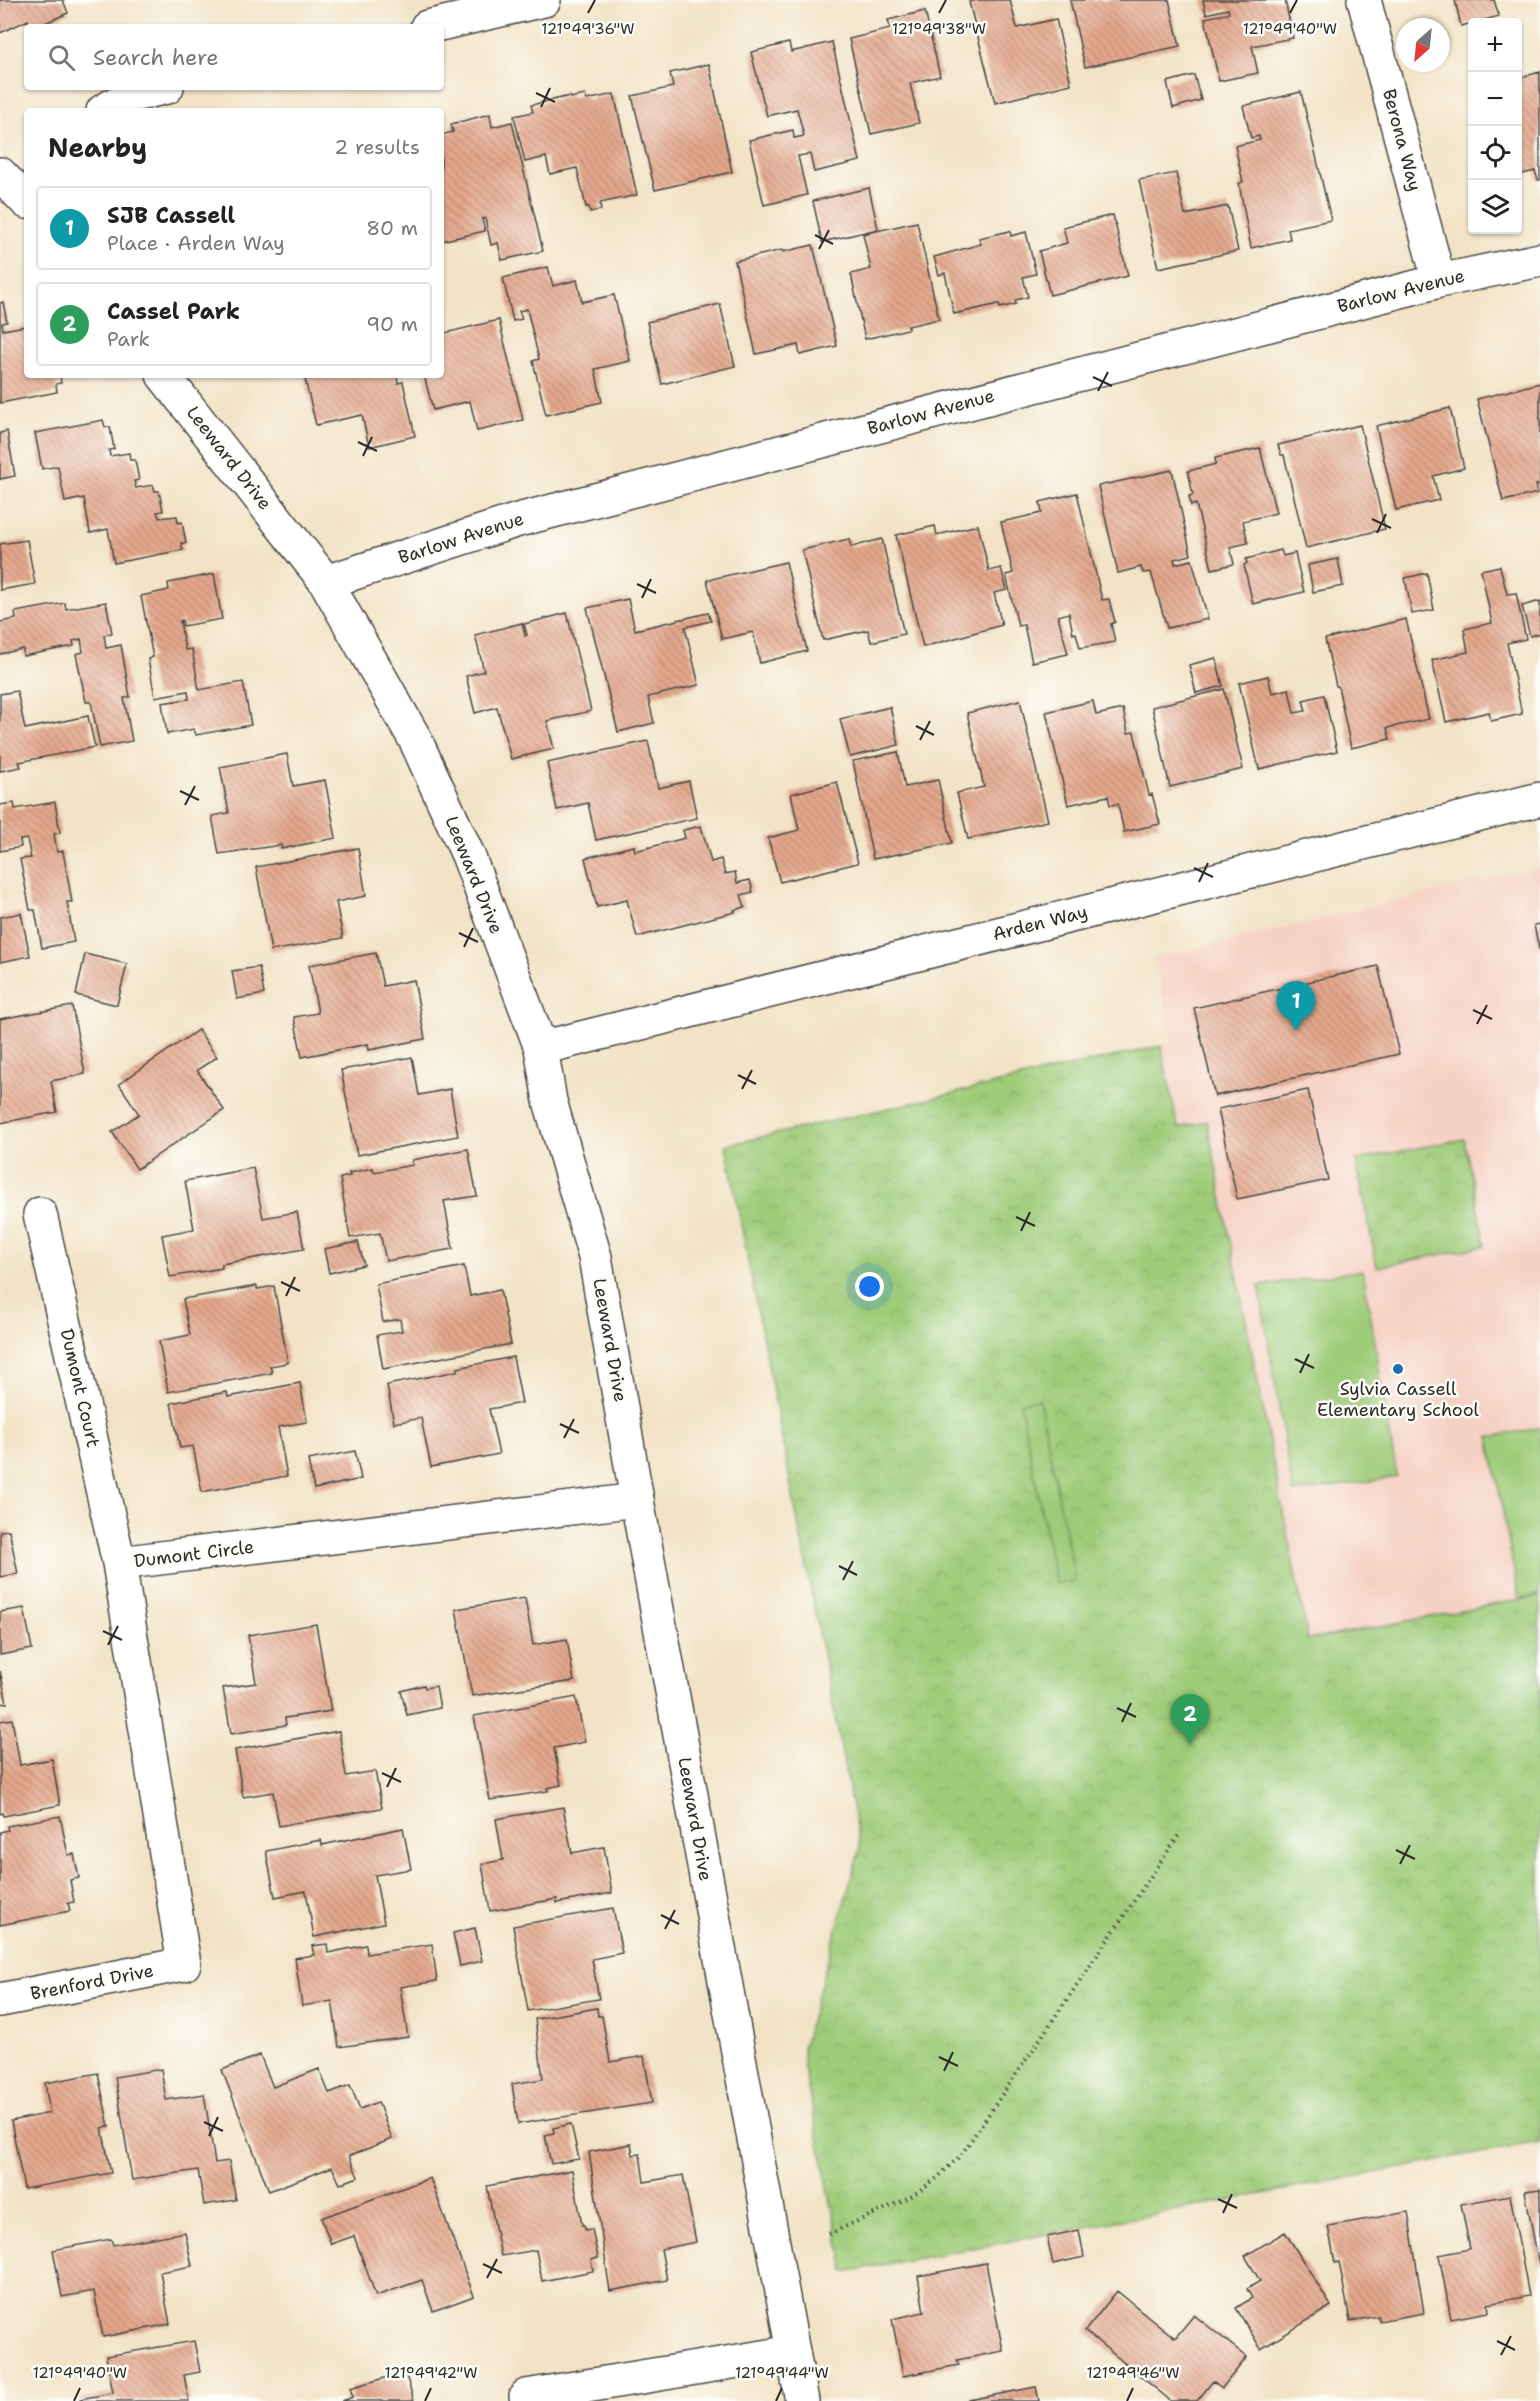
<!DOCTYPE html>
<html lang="en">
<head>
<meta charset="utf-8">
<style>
	:root { --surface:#fff; --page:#f6f6f6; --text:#222; --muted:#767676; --line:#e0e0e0; --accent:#1f6fb2 }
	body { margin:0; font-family:"Shantell Sans",sans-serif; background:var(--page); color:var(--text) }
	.controls { position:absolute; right:18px; top:18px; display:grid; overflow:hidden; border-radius:6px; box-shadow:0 2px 4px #0004 }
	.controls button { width:54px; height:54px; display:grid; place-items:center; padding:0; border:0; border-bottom:2px solid var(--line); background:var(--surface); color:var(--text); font:30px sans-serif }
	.compass { position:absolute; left:1396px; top:18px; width:54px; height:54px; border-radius:50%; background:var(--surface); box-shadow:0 2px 4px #0004; rotate:207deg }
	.you { position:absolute; left:870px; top:1287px; width:21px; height:21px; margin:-15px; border:4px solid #fff; border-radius:50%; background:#1a73e8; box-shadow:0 0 0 9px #1a73e833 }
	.badge { display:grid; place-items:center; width:39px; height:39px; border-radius:50%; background:var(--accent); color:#fff; font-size:20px; font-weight:700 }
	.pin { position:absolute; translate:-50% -50px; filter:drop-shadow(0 2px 3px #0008) }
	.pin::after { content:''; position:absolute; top:32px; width:21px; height:18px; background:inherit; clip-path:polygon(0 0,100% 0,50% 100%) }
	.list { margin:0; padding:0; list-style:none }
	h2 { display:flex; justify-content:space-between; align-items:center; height:78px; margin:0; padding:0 24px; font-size:26px }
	h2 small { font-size:20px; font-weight:400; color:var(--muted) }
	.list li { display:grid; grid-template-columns:39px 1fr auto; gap:18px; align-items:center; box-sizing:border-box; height:84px; margin:0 12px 12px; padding:0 12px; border:2px solid var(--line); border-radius:6px }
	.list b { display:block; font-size:22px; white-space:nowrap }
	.list p { margin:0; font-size:20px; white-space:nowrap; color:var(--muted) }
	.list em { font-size:20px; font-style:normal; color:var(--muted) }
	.icon { flex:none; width:33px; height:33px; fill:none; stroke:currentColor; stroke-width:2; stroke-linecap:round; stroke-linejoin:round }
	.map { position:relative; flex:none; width:1540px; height:2401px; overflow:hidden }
	.search { position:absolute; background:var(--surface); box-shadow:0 2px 4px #0004; left:24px; top:24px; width:420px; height:66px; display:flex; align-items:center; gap:15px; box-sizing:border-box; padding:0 21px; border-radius:6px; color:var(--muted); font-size:22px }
	.panel { position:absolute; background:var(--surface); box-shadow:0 2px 4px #0004; left:24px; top:108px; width:420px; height:270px; border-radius:6px }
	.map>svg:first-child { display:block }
	.built { fill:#f6d2c4 }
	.park { fill:url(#park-crowns); stroke:#647c52; stroke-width:1.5 }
	.pitch { fill:#9ecc79; stroke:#647c52; stroke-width:1.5 }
	.building { fill:url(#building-back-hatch) }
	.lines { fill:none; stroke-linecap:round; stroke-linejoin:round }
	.minor-casing { stroke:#494742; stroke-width:36 }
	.tertiary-casing { stroke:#494742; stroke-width:36 }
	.path { stroke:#494742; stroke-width:4; stroke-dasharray:1.5 4.5; stroke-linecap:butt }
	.minor { stroke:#fff; stroke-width:33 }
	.tertiary { stroke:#fff; stroke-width:33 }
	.ticks { fill:none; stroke:#2b2b2b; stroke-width:2 }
	.poi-dot { fill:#1f6fb2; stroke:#fdfcf7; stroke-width:2 }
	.labels { text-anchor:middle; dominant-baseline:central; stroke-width:5; stroke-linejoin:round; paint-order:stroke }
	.street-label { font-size:18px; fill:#2b2b2b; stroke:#fdfcf7 }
	.poi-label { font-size:18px; fill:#2b2b2b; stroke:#fdfcf7 }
	.ticks-label { font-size:15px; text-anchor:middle; fill:#2b2b2b; stroke:#fdfcf7; stroke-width:5; stroke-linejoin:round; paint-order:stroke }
</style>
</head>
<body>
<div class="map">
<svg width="1540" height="2401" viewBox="0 0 1540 2401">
	<defs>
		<pattern id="park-crowns" width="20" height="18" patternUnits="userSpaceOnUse" patternTransform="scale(1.5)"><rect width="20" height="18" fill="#9ecc79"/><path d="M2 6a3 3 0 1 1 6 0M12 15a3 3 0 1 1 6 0" fill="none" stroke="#88af69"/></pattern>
		<pattern id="building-back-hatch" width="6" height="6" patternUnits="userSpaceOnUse" patternTransform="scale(1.5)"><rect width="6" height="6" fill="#e4a88d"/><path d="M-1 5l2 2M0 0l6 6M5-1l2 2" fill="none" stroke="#b98973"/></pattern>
	</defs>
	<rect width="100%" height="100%" fill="#fdfcf7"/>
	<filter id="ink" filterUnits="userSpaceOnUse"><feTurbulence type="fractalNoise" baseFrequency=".0167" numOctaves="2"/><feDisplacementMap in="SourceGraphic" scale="12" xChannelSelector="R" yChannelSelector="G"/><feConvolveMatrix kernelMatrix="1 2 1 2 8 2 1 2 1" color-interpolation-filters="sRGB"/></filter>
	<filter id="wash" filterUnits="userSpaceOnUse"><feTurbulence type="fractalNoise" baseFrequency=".008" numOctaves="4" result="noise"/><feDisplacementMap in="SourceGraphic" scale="24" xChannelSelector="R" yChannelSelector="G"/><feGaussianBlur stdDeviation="1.35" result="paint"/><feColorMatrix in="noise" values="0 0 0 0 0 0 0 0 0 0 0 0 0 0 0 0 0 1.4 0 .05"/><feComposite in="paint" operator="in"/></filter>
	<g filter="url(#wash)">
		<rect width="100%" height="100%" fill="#f2e3c6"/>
		<path class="built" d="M1540 867V1596L1308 1641 1208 1121 1178 1128 1094 1061 1173 1042 1154 958Z"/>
		<path class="park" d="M1161 1046 1178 1128 1207 1121 1308 1640 1540 1596V2142L845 2272 803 2063V2046L860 1848 726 1145Z
			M1464 1139 1485 1246 1377 1267 1356 1160Z"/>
		<path class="pitch" d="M1363 1270 1397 1477 1293 1493 1259 1286Z
			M1039 1399 1075 1580 1056 1584 1020 1403Z
			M1540 1428V1595L1519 1598 1489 1437Z"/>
		<g id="blocks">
			<path class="building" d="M0 0H63L68 13 36 27H30L28 20 0 33Z
				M976 0H1010L1017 28 1056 19 1071 84 995 103 969 2Z
				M1070 0H1169L1180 46 1085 67Z
				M1203 0H1285L1293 38 1252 46 1258 73 1219 81 1205 18 1229 13 1228 9 1206 14Z
				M1455 0H1494L1499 16 1461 26Z
				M925 11 940 76 910 83 919 123 871 134 849 39 890 29 888 20Z
				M832 42 860 161 814 172 810 154 798 156 807 195 764 205 749 140 793 130 794 138 804 136 797 109 767 116 751 52 789 43 791 52Z
				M709 64 732 172 655 190 632 96 673 87 670 73Z
				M1540 72V180H1538L1535 171 1518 175V78Z
				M1194 75 1201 100 1173 108 1167 82Z
				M1301 92 1331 220 1288 229 1290 239 1251 248 1239 183 1243 182 1235 146 1260 140 1259 136 1251 138 1243 106Z
				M614 94 637 195 600 203 601 210 590 212 589 207H586L577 168 550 174 546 157 525 162 514 116 533 112 531 105 570 96V98L585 95 587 100Z
				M490 114 492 127 512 122 543 251 502 260 498 243 491 245 485 218 482 219 485 231 441 241V135L453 132 451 124Z
				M1176 173 1185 215 1228 206 1238 251 1158 268 1139 180Z
				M869 188 878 229 822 242 813 201Z
				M1113 215 1128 276 1050 295 1039 251 1067 243 1063 227Z
				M917 222 939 319 908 326V329L865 339 851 274 871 269 863 234Z
				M1010 231 1011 236 1026 232 1036 274 1023 277 1028 297 1015 300 1016 304 1000 308 999 304 954 314 945 273 939 275 934 257 981 244 979 238Z
				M813 245 837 346 800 355 798 345 756 354 735 261 782 250 783 252Z
				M548 267 553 286 577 280 582 302 614 295 630 361 595 369 602 402 546 415 533 361 539 359 527 309 519 311 522 319 513 321 503 278Z
				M3 302 7 322 2 323 3 330 25 326 27 334V375H60L61 383 56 384 57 392 0 403V303Z
				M720 304 735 366 662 384 647 322Z
				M499 320 523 420 477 431 470 401 433 410 424 375H441V334Z
				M304 375H397L398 383 403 382 415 436 369 447 362 415 316 425Z
				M1540 383V484L1536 485 1538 493 1503 501 1477 399Z
				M1450 408 1464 468 1433 476 1439 500 1396 510 1376 426Z
				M103 420 105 427H110L114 449 109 450 110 456 129 453 130 460H135L139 480 134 481 136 488 153 485 155 491H159L163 511 157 512 159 518 177 516 178 523 182 522 186 543H181L183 550 114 563 108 529 90 533 84 498 65 502 58 466 42 469 35 433Z
				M1360 425 1385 529 1306 548 1284 455H1281L1278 445Z
				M7 431 15 476 0 479V433Z
				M1260 448 1276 513 1243 521 1248 543 1230 547 1234 564 1212 569 1196 504 1191 506 1189 496 1193 495 1188 471 1216 464 1215 458Z
				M1172 470 1191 555 1174 559 1175 564 1192 560 1208 619 1167 628 1151 572 1143 573 1141 567 1118 573 1098 486Z
				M1077 493 1102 600 1109 599 1115 622 1111 624 1115 642 1080 648 1076 633 1073 634 1069 613 1058 616 1068 654 1032 662 1024 625 1018 626 1006 575 1013 573 1001 522 1042 513 1040 502Z
				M978 525 989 571 1001 568 1007 590 994 593 1002 625 923 647 896 535 935 526 937 535Z
				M849 539 851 547 882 539 904 634 871 642 868 630 823 640 802 550Z
				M27 540 35 584 0 590V544Z
				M1281 550 1283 556 1295 553 1304 592 1253 604 1244 565 1247 563 1246 559Z
				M1338 559 1343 586 1313 592 1308 565Z
				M786 562 807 651 760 663 753 632 722 639 707 580Z
				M1500 566 1507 594 1516 593 1526 639 1507 643 1522 714 1491 721 1489 712 1446 722 1432 660 1468 652 1464 629 1492 623 1481 570Z
				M1427 573 1434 610 1412 614 1405 578Z
				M214 574 222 619 183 626 182 620 180 621 185 650 192 649 199 690 243 682 251 725 196 735 194 729 167 734 162 703 189 699 188 691 155 697 148 659 153 657 141 596 169 590 168 583Z
				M628 599 635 630 708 613 711 621 685 627 699 685 648 697 654 723 618 732 587 608Z
				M1540 601V633L1530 636 1522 606Z
				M106 602 112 633 104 635 106 648 121 645 130 697 124 698 132 741 100 747 91 702H86L76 654 83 652 81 639 73 641 74 646 23 656V649L0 654V622L16 619 15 612 65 603 66 609Z
				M567 613 591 711 547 721 554 749 511 759 497 707 475 713 466 676 484 671 475 635 522 623 525 636 527 635 524 624Z
				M1406 619 1429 719 1387 728 1390 739 1351 748 1338 686H1336L1325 639Z
				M1216 658 1223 686 1196 693 1189 665Z
				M1268 676 1272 693 1289 689 1294 713 1306 711 1303 700 1324 695 1337 751 1259 769 1239 683Z
				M1224 689 1243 769 1170 787 1152 707Z
				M17 691 25 729 88 716 95 747 19 762 21 767 0 771V694Z
				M1020 700 1048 821 968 839 957 793 984 787 967 713Z
				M1093 701 1096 715 1123 709 1128 733 1134 732 1149 795 1152 794 1160 824 1124 832 1118 804 1110 805 1108 796 1068 805 1046 712Z
				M890 707 899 745 850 757 840 719Z
				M648 741 658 788 689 781 697 818 596 840 588 803 557 810 547 763Z
				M898 752 905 787 938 780 952 843 873 859 853 761Z
				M287 754 293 786 325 780 336 838 281 849V845L219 854 212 816 229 813 220 767Z
				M837 782 858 863 780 882 768 838 799 830 791 794Z
				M55 802 60 833 54 834 57 852 63 851 72 902H67L74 942 42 948 35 910H30L20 859 31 858 27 839 20 840 21 847 0 851V805L14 803 15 809Z
				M701 826 711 862 721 859 725 874 735 872 737 883 750 880 753 892 741 895 745 907 734 910 735 912 637 937 627 900 597 907 585 858 634 846 635 851 685 838 683 830Z
				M358 848 366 896 336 902 343 938 271 951 256 867Z
				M21 913 30 956 0 962V917Z
				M1540 924V949H1539L1534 925Z
				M376 953 383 986 414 980 425 1039 369 1050 368 1044 302 1057 294 1017 318 1013 309 965Z
				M85 954 127 964 117 1005 76 995Z
				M1378 966 1399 1054 1215 1096 1194 1008Z
				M259 967 264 994 237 999 232 971Z
				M72 1006 85 1074 51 1081 57 1112 0 1123V1019Z
				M198 1030 217 1057 197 1070 224 1110 137 1169 112 1132 139 1114 119 1084Z
				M412 1057 419 1095 450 1089 458 1136 357 1155 341 1070Z
				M1308 1090 1328 1180 1237 1199 1218 1109Z
				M468 1149 477 1196 444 1201 453 1249 386 1261 380 1233 350 1238 340 1178 350 1176 349 1173 373 1168 374 1172 413 1165 412 1160Z
				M253 1168 263 1218 297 1212 304 1249 222 1264V1268L170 1277 162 1235 194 1229 185 1181Z
				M358 1242 364 1265 329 1273 324 1249Z
				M464 1266 470 1296 500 1290 511 1344 383 1369 377 1335 402 1331 400 1319 383 1322 376 1284Z
				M257 1286V1289L274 1286 288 1363 270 1366 272 1373 168 1392 159 1341 190 1335 183 1299Z
				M513 1357 522 1403 489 1409 499 1454 431 1467 421 1418 394 1423 387 1385 457 1371V1368Z
				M300 1383 307 1422 278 1427 287 1476 202 1492 193 1446 180 1448 171 1403 227 1392 228 1397Z
				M355 1451 361 1479 314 1489 308 1460Z
				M9 1530 18 1574 0 1577V1531Z
				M525 1598 533 1645 567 1639 574 1681 472 1696 456 1609Z
				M24 1608 32 1649 0 1655V1612Z
				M316 1624 331 1711 285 1718 286 1725 231 1734 223 1688 256 1683 248 1635Z
				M0 1671 7 1703 0 1704Z
				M424 1685 425 1688 436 1686 440 1708 407 1715 401 1691Z
				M576 1697 585 1742 554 1748 561 1785 547 1788 548 1791 490 1800 474 1716Z
				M12 1719 20 1765 52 1759 60 1805 4 1816 3 1813 0 1814V1721Z
				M339 1731 346 1776 375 1771 382 1808 279 1826 273 1792 243 1797 235 1750Z
				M563 1807 572 1853 604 1847 612 1893 557 1903V1899L490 1911 482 1864 503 1860 496 1819Z
				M60 1816 68 1855 74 1854 79 1878 70 1880 74 1902 68 1903 70 1911 0 1925V1832L8 1830 7 1826Z
				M403 1828 411 1869 375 1875 384 1923 314 1937 306 1891 275 1897 266 1851 321 1840 322 1845Z
				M613 1908 622 1953 592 1959 599 1999 528 2011 513 1926Z
				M475 1928 482 1961 460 1966 453 1933Z
				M327 1944 328 1953 366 1945 367 1954 432 1944 437 1981 400 1987 408 2037 339 2047 332 2001 302 2006 295 1958 314 1955 312 1946Z
				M597 2008 598 2016H602L610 2062 644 2056 652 2103 518 2124 512 2084 543 2079 535 2019Z
				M260 2055 273 2087 319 2069 329 2093 350 2085 360 2109 378 2102 392 2139 349 2156 358 2177 340 2184 332 2167 269 2191 222 2070Z
				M161 2069 166 2100 204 2094 215 2163 229 2161 236 2200 204 2205 198 2170 132 2180 115 2077Z
				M98 2073 109 2127 102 2128 111 2173 24 2189 11 2121 50 2113 45 2083Z
				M571 2124 579 2159 551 2164 545 2135 554 2133 553 2128Z
				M631 2144 633 2155 640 2154 644 2182 683 2175 696 2242 661 2249 667 2280 610 2291 589 2152Z
				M572 2170 582 2225H584L585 2230 592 2229 598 2258 591 2260 593 2271 542 2281 536 2250 501 2256 487 2186Z
				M430 2178 474 2296 433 2311 422 2280 376 2296 354 2236 331 2244 321 2218Z
				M1540 2189V2266H1539L1525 2191Z
				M1510 2195 1529 2296 1488 2304 1489 2312 1451 2319 1439 2255 1470 2249 1461 2204Z
				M1408 2212 1424 2313 1379 2321 1378 2316 1350 2321 1339 2262 1335 2263 1328 2226Z
				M1079 2230 1084 2257 1053 2264 1047 2237Z
				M185 2232 192 2266 160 2272 170 2324 103 2337 94 2291 62 2297 53 2250 111 2239 113 2245Z
				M1285 2232 1331 2306 1261 2349 1236 2308 1252 2298 1247 2289 1260 2281 1245 2256Z
				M986 2263 1003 2351 957 2360 959 2365 903 2376 892 2319 924 2312 918 2276Z
				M1117 2291 1175 2338 1194 2315 1247 2357 1222 2388 1213 2381 1197 2401H1171L1085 2331Z
				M194 2341 200 2372 184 2375 189 2401H81L80 2399 113 2393 106 2356Z
				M405 2372 414 2401H342L353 2397 350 2388Z
				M1036 2387 1039 2401H970L969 2400Z"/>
		</g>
	</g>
	<g filter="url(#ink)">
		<use href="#blocks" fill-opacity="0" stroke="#494742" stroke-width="1.5"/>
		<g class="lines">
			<defs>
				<path id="minor" d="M1364 0 1439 281
					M427 27 544 0
					M103 111 129 96 167 87
					M326 582 518 520 1439 281 1540 260
					M541 1048 1540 799
					M119 1563 637 1500
					M0 2000 184 1964 119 1563 40 1214
					M526 2396 793 2352"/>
				<path id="tertiary" d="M0 174 27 202
					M163 375 326 582 415 739 468 855 541 1048 550 1101 595 1257 637 1500 802 2401"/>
			</defs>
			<use href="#minor" class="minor-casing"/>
			<use href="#tertiary" class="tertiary-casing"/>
			<path class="path" d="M829 2234 909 2198 937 2178 961 2155 1181 1832"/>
			<use href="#minor" class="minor"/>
			<use href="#tertiary" class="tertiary"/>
		</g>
	</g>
	<path class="ticks" d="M588 13 595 0M939 13 946 0M1290 13 1297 0M536 93 555 102M541 107 550 88M815 235 833 244M819 249 829 230M1093 377 1112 386M1098 391 1108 372M358 442 377 451M363 456 372 437M1372 519 1391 528M1377 533 1386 514M637 584 656 593M642 598 651 579M916 726 934 735M920 740 930 721M180 791 199 800M185 805 195 786M1194 868 1213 877M1199 882 1208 863M459 933 478 942M464 947 473 928M1473 1010 1492 1019M1477 1024 1487 1005M738 1075 756 1084M742 1089 752 1070M1016 1217 1035 1226M1021 1231 1030 1212M281 1282 300 1291M286 1296 295 1277M1295 1359 1314 1368M1300 1373 1309 1354M560 1424 579 1433M564 1438 574 1419M839 1566 857 1575M843 1580 853 1561M103 1631 122 1640M108 1645 118 1626M1117 1708 1136 1717M1122 1722 1131 1703M382 1773 401 1782M387 1787 396 1768M1396 1850 1415 1859M1400 1864 1410 1845M661 1915 679 1924M665 1929 675 1910M939 2057 958 2066M944 2071 953 2052M204 2122 223 2131M209 2136 218 2117M1218 2199 1237 2208M1223 2213 1232 2194M483 2264 502 2273M487 2278 497 2259M1497 2341 1515 2350M1501 2355 1511 2336M74 2401 80 2388M425 2401 431 2388M776 2401 782 2388M1127 2401 1133 2388"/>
	<circle class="poi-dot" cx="1398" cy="1369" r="6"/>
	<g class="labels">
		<g class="street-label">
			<text transform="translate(1402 140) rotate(75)">Berona Way</text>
			<text transform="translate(1401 291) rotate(-14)">Barlow Avenue</text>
			<text transform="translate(931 412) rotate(-15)">Barlow Avenue</text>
			<text transform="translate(229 458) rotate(52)">Leeward Drive</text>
			<text transform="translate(461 538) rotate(-18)">Barlow Avenue</text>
			<text transform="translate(474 875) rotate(68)">Leeward Drive</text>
			<text transform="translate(1040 923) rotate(-14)">Arden Way</text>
			<text transform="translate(610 1340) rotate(80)">Leeward Drive</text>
			<text transform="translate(80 1388) rotate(77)">Dumont Court</text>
			<text transform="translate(194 1554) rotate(-7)">Dumont Circle</text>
			<text transform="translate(695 1819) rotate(80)">Leeward Drive</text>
			<text transform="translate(92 1982) rotate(-11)">Brenford Drive</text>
		</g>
		<g class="poi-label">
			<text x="1398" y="1389">Sylvia Cassell<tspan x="1398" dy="21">Elementary School</tspan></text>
		</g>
	</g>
	<g class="ticks-label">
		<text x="588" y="34">121°49'36"W</text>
		<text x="939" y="34">121°49'38"W</text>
		<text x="1290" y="34">121°49'40"W</text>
		<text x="80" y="2378">121°49'40"W</text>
		<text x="431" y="2378">121°49'42"W</text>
		<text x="782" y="2378">121°49'44"W</text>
		<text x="1133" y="2378">121°49'46"W</text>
	</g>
</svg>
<div class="controls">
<button>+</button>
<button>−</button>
<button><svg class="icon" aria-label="locate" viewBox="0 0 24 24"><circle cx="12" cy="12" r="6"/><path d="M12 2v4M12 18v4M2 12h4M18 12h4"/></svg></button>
<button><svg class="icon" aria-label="layers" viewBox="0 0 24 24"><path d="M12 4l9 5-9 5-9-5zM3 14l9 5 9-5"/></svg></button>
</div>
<svg class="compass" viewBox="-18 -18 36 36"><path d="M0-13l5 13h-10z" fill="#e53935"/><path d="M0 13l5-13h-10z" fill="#767676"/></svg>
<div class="you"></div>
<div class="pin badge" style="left:1296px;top:1031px;background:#0f9aa8">1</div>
<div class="pin badge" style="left:1190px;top:1744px;background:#2e9e5b">2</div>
<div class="search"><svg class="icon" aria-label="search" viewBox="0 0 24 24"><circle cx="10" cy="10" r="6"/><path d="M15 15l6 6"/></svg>Search here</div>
<section class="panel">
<h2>Nearby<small>2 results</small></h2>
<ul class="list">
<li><span class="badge" style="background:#0f9aa8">1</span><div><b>SJB Cassell</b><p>Place · Arden Way</p></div><em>80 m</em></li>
<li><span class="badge" style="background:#2e9e5b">2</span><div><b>Cassel Park</b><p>Park</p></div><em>90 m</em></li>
</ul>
</section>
</div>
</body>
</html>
